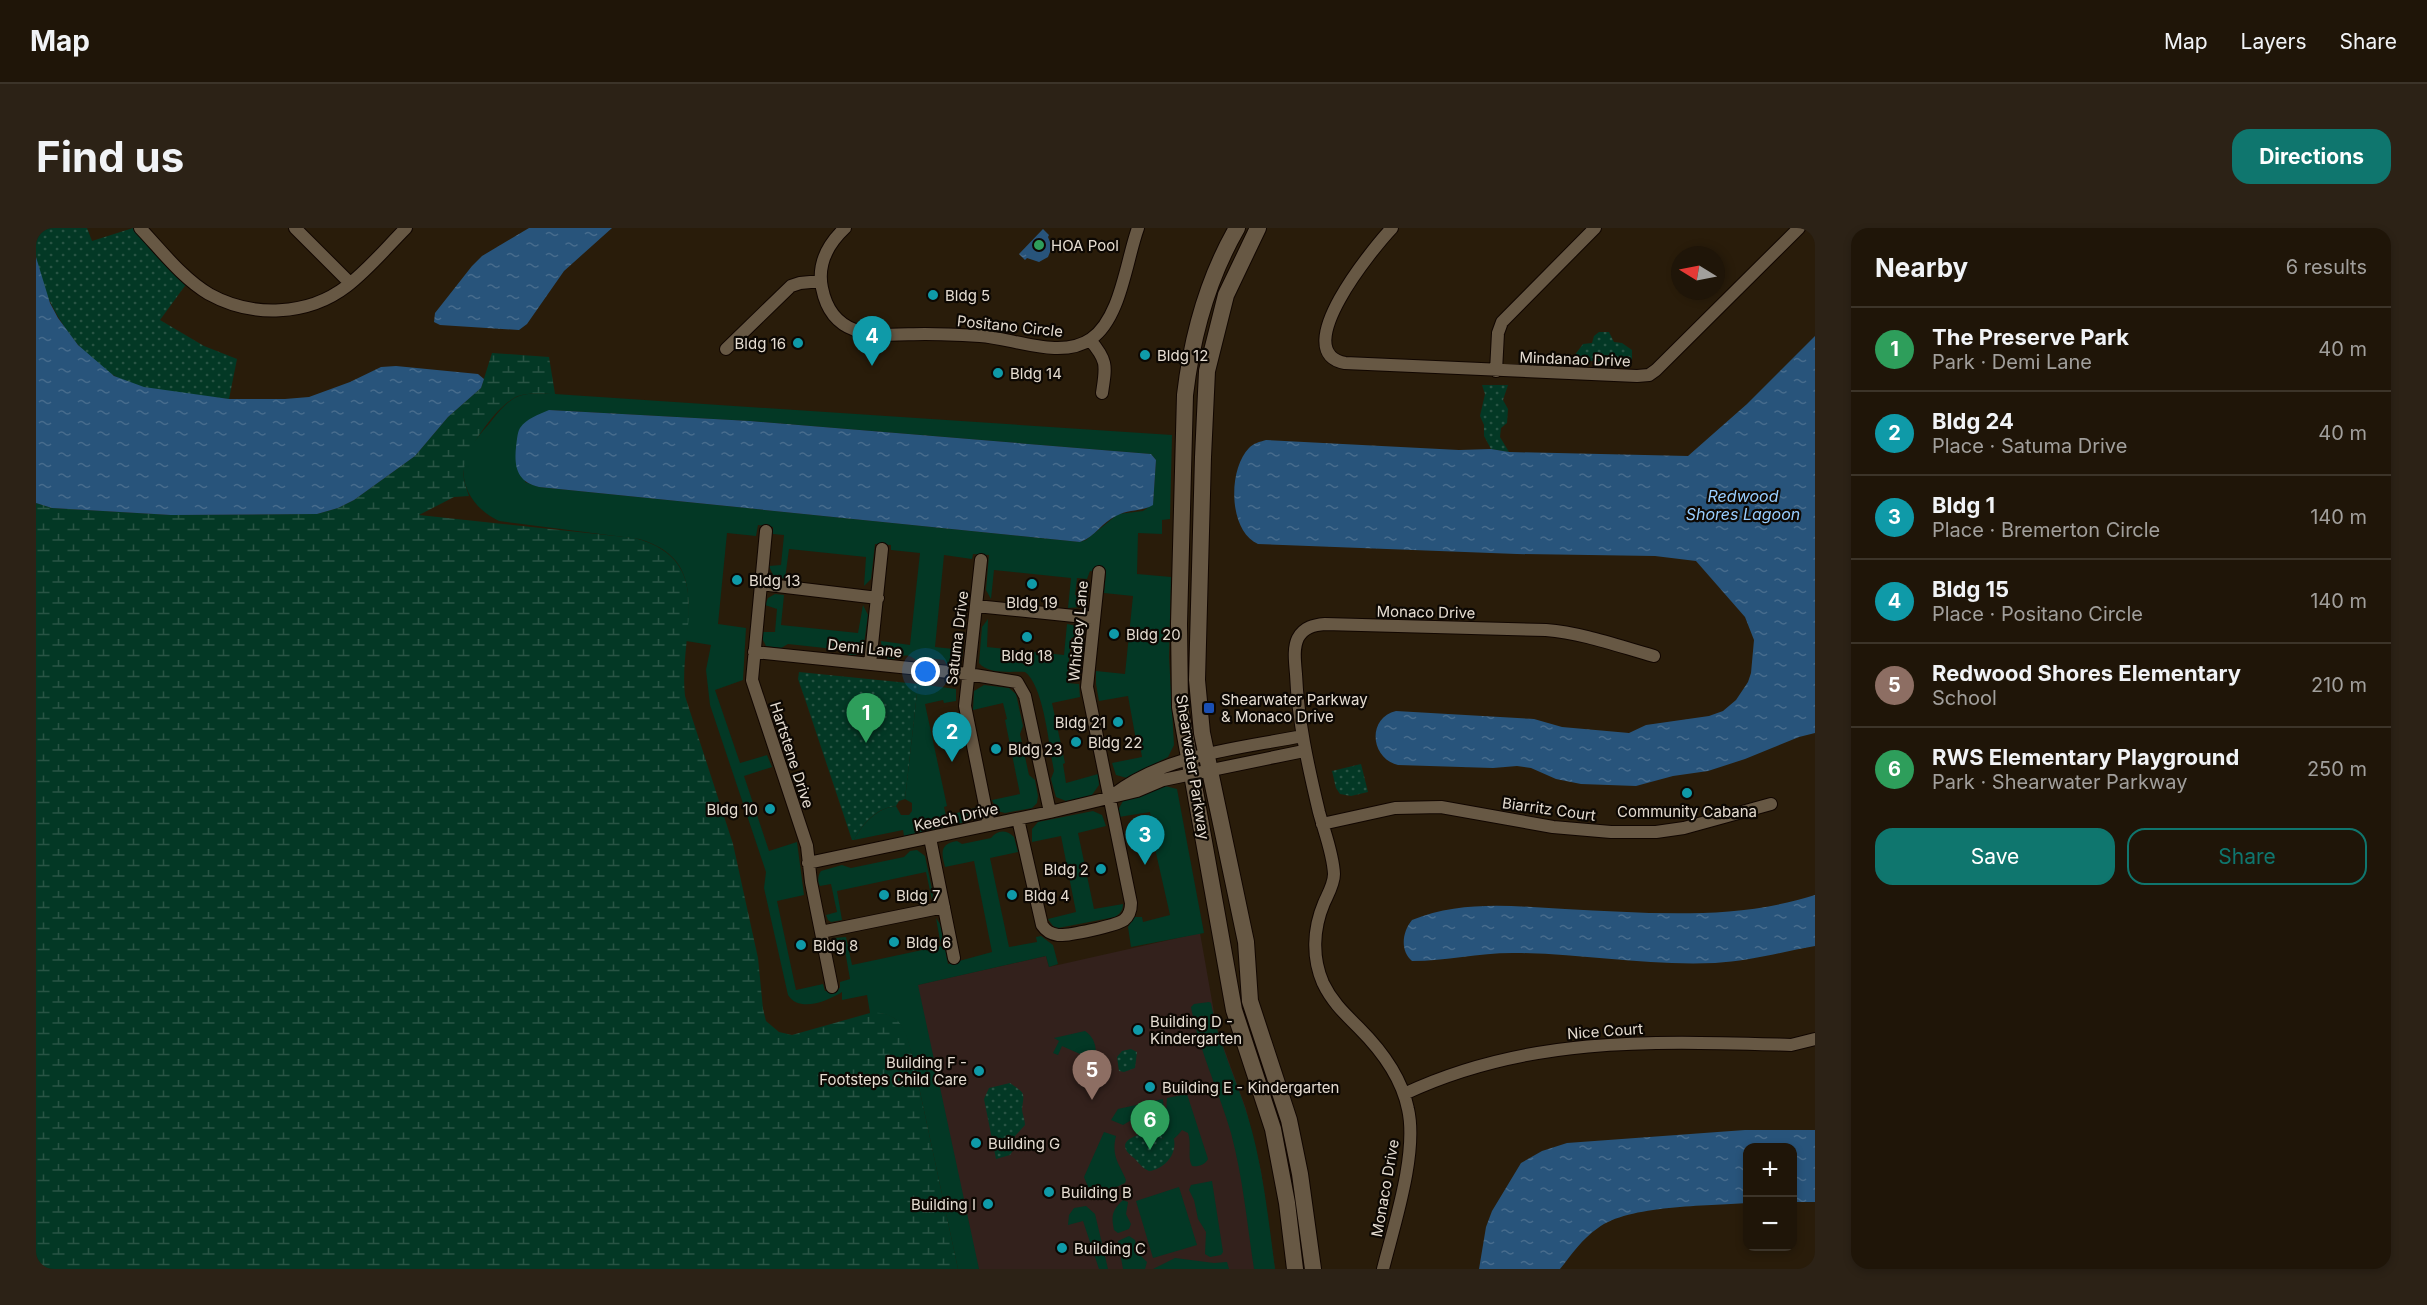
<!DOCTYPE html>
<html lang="en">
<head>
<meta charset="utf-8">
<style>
	:root { --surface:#1f1508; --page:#2c2216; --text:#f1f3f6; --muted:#a19f9c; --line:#3c3429; --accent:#0f766e }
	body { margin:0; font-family:Inter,sans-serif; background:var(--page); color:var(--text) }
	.controls { position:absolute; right:18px; bottom:18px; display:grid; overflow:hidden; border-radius:12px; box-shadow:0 3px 9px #0003 }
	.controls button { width:54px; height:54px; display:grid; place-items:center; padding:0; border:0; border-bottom:2px solid var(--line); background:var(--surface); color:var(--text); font:30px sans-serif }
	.compass { position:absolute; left:1635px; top:18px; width:54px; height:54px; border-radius:50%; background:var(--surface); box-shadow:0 3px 9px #0003; rotate:280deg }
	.you { position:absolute; left:890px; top:444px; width:21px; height:21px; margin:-15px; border:4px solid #fff; border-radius:50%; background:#1a73e8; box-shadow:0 0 0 9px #1a73e833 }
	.badge { display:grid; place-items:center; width:39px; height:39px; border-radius:50%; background:var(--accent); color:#fff; font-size:20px; font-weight:700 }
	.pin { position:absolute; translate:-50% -50px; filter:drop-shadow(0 2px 3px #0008) }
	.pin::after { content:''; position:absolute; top:32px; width:21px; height:18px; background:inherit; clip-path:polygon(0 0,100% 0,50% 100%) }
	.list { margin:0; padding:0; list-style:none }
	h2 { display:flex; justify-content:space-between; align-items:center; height:78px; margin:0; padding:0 24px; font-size:26px }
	h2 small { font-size:20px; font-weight:400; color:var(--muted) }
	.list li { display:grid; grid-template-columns:39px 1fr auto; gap:18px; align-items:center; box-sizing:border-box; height:84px; padding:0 24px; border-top:2px solid var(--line) }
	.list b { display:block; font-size:22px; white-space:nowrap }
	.list p { margin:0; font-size:20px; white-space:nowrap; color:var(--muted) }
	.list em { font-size:20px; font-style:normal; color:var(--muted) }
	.actions { display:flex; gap:12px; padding:18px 24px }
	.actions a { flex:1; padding:14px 0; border:2px solid var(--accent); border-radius:18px; text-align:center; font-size:21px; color:var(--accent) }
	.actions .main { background:var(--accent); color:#fff }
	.map { position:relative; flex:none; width:1779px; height:1041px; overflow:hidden; border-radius:18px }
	header { display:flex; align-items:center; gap:36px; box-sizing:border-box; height:84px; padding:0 30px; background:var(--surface); border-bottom:2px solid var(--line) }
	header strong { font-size:28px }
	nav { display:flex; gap:33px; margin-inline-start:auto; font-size:21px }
	.intro { display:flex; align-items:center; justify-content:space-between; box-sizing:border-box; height:144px; padding:0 36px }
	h1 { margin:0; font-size:42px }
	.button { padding:15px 27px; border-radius:18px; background:var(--accent); color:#fff; font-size:21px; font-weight:700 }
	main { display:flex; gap:36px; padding:0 36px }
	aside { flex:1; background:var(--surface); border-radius:18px; box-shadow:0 3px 9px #0003 }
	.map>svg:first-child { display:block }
	.education { fill:#33211c }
	.green { fill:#033825; fill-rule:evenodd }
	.wetland { fill:url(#wetland-marsh) }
	.park { fill:url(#park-dots) }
	.water { fill:url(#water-ripples) }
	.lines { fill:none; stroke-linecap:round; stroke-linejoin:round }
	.street-casing { stroke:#110600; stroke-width:14 }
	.secondary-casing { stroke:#110600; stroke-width:18 }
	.street { stroke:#675844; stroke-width:12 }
	.secondary { stroke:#675844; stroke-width:16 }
	.leisure-dot { fill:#2e9e5b; stroke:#0d0803; stroke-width:2 }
	.culture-dot { fill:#0f9aa8; stroke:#0d0803; stroke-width:2 }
	.transit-dot { fill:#1a4fb4; stroke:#0d0803; stroke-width:2 }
	.labels { text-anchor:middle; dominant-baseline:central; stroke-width:4.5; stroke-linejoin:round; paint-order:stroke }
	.poi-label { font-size:15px; fill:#e5dcd1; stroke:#0d0803; text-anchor:start }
	.street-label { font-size:15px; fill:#e5dcd1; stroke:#0d0803 }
	.water-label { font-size:16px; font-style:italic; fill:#98cdfe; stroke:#0d0803 }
</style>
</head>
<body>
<header>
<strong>Map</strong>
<nav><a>Map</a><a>Layers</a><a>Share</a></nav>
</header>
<div class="intro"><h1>Find us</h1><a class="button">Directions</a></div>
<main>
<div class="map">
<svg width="1779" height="1041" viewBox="0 0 1779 1041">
	<defs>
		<pattern id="wetland-marsh" width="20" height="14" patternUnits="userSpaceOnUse" patternTransform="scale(1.5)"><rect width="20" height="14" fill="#033825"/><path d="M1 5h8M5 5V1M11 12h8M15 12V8" fill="none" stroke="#285444"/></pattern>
		<pattern id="park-dots" width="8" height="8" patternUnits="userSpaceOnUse" patternTransform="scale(1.5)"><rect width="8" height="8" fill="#033825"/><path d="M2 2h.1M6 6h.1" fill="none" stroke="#285444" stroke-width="1.8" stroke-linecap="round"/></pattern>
		<pattern id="water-ripples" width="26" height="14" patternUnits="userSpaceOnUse" patternTransform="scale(1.5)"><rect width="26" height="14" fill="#28547b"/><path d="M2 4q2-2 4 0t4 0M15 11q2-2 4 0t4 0" fill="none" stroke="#476c8d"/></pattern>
	</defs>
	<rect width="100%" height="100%" fill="#291c0a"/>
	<path class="education" d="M1164 705 1181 801 1210 881 1225 943 1239 1041H942L881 757 1010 728 1013 739Z"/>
	<path class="green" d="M519 166 1136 207 1134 291 1126 292V306L1102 305 1101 346 1135 349 1133 429 1138 517 1132 529 1091 550 1080 547 1076 535 1106 529 1103 512H1100L1092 468 1063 473 1060 456V443L1089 446 1097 368 1068 365 1070 345 1054 343 1051 351 1041 350 1039 367 1050 368V373L1045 379 1032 380 1035 350 958 342 955 371 950 362 953 327 937 326 936 331 908 327 899 419 927 422C927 433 922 438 911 437L908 432 893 430 887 435C880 434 879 430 873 428 865 426 860 431 853 432L846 426 845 413 874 417 884 325 855 322V317L839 316 835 351 828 358 830 329 753 321 749 351 737 347 733 338 745 337 748 307 737 306V299L722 297 720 308 691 305 682 396 710 400 707 452 679 462 704 535 731 527 736 539 708 548 733 623 761 614 768 667 741 673 760 762 787 756 789 763 804 760V754L814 751 808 717 796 719 795 714 798 710 810 709 816 737 905 718 900 690 904 696 912 736 956 724 938 633 909 639C905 624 904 616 921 613L926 616 955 610C961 602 970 601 978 609L982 624 954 630 973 719 1001 714 1000 709 1005 708 1017 717 1022 736 1013 739 1010 728 882 757 943 1041H922L877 831C870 806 867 783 834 785L831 767 806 772V764C792 773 763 785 752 767L728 660 730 644 674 477 670 442 675 417 650 413C655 366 658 327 603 311L463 293C439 282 421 257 430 230 434 217 444 206 453 196 461 186 470 173 483 168 494 164 508 166 519 166ZM513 182 714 193 1115 226 1120 232 1117 276 1107 283 1082 286 1050 312 1044 314 503 259 489 254Z
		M739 366 748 367 745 397 822 405 827 377 832 387 827 423 820 427H813L807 422 752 416 745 420 730 418 726 410V404H739L741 381 729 377 732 370Z
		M952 391 951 419 1028 427 1031 396 1041 398 1046 403V410H1035L1031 455 1043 456 1044 469 1016 475 1029 535 1027 536 1030 555 1062 546 1063 557 1056 567 1030 573 1020 569 1015 551 1018 543C1013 519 1008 458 989 444 976 443 953 447 943 435L946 399Z
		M882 456 920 461V473L908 475 907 472 889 476 911 578 908 579 910 588 942 579 940 588 934 593 868 608 867 602 818 612C827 595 841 580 860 578L865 587H873L876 583V575L869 571Z
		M948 457 973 460 980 466 987 498 984 506 993 547 999 552 1002 568 1001 575 996 580 969 585 961 583 956 572 984 566 969 492 971 491 967 475 937 482 938 463Z
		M1129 558 1141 561 1168 705 1095 719 1092 699 1098 689H1106L1107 694 1134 687 1120 625 1114 584 1083 589 1082 582 1087 573Z
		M1057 583 1066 587 1070 598 1042 605 1058 681 1087 676C1087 682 1084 686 1079 689L1022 700 1017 698 1012 691 1040 684 1025 608 996 614V601L1002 594Z
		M881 622 889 628 897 666 896 672 890 644 801 663 806 692 795 694 792 692 790 687 801 684 795 656 784 658C781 654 782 647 785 643L806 637 815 640 868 629 874 623Z
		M1173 774 1175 775C1183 820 1205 860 1216 903 1228 949 1233 995 1239 1041H1218C1211 995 1207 950 1195 905 1183 863 1163 823 1155 779L1158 776Z
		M1049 803C1060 810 1062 824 1058 835L1052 832 1053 830 1026 818 1022 827 1017 825 1023 813 1018 810Z
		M1151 866 1172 931C1169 937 1162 939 1156 938 1151 930 1156 916 1152 905L1146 902C1140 910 1134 917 1124 908L1121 901 1130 886 1131 870Z
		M1127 871 1128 884H1109L1087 897 1075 892 1082 881Z
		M1068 904 1080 908C1075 929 1083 935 1090 952L1089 955C1075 961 1065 971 1052 959L1048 949Z
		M1176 953 1187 1024 1185 1027 1174 1029 1169 1026 1170 1004 1162 991 1158 972 1153 962 1155 957Z
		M1143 959 1161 1017 1117 1030 1100 973Z
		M1087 972 1092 974 1090 986 1095 996 1093 1001 1082 1005 1078 1002C1075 988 1076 982 1087 972Z
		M1050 978 1059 986 1072 1041H1063L1047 993 1032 997 1033 987 1038 980Z
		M1093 1008 1099 1012 1102 1025 1111 1034 1109 1041H1087L1082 1013Z
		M1139 1030 1178 1035 1191 1034 1193 1041H1117Z"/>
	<path class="wetland" d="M456 125 513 129 519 166C508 166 494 164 482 168 462 176 431 219 428 241 426 250 430 259 433 268L418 269 383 287 598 310C683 332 642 405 649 468L697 616 722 730 727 781 730 793 743 804 756 807 834 785C867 783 871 805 877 831L922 1041H0V275L16 280 135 287 281 286 302 280 318 272 379 228 412 189 445 160Z"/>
	<path class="park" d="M0 0H51L56 13 97 0 151 55 124 92 168 118 201 131 193 171C158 167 117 166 85 151 44 133 4 71 0 27 0 19 0 9 0 0Z
		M1563 104H1573L1578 114 1586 115 1596 122V135L1535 132 1547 116 1556 115 1558 108Z
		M1446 157H1472L1467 172 1472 181 1471 195 1465 200 1464 209 1473 224 1455 221 1448 208V197L1444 188 1449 166Z
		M763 444 882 456 869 571 863 573 860 578C840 580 827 595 818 612H816L770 474 762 451Z
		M1325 536 1332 564 1315 568 1304 566 1300 560 1296 543Z
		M1095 821 1101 824 1099 840 1088 844 1083 843 1081 829 1086 823Z
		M974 855C990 866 988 864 986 881 986 886 989 891 989 897L979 908 978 921 974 927 960 931 948 871 953 860Z
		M1121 901 1127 911H1138C1141 927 1128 941 1113 943 1106 940 1103 935 1098 930 1073 911 1107 906 1121 901Z"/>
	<path class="water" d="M493 0H576L528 43 491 96 483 102 404 97 398 94 399 85 436 38 446 28Z
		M1007 1 1013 7 1012 9 1016 19 1012 29 1003 34 991 30 989 32 983 26Z
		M0 29 14 75 22 90 42 117 78 148 108 159 193 171H249L273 169 314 154 345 139 360 138 442 146 448 151 445 160 412 189 379 228 318 272 302 280 281 286 135 287 16 280 0 275Z
		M1779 108V505L1763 509 1709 531 1672 543 1637 548 1600 558 1545 556 1520 551 1495 540 1481 538 1457 540 1362 537C1334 530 1331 490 1360 483L1498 491 1526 499 1593 505 1610 497 1673 488 1687 483 1700 472 1712 454 1715 445 1718 412 1709 389 1660 333 1619 328 1481 326 1222 316C1192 303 1192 241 1213 220 1218 215 1223 214 1230 212L1423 222 1455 221 1473 224 1652 228 1711 176Z
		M513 182 714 193 1115 226 1120 232 1117 277C1105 284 1092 281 1080 288 1066 294 1059 309 1044 314L503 259C481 254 478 239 480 219 481 213 481 205 484 200 491 190 502 187 513 182Z
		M1779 667V718C1746 724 1713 733 1679 735 1613 738 1548 726 1482 725 1446 724 1412 733 1376 733 1364 723 1366 704 1376 692 1425 672 1477 678 1529 681 1612 685 1698 693 1779 667Z
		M1709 902H1779V974H1757L1756 920H1712L1711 975C1672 978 1592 977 1562 1000 1546 1011 1536 1026 1524 1041H1443L1450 999 1456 983 1485 935 1506 923 1531 915Z"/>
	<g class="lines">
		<defs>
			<path id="street" d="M104 0C125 22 146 50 173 66 216 90 272 88 311 58 333 41 351 19 370 0
				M259 0 314 55
				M809 0C792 16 781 36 786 60 797 116 847 106 889 106 908 106 926 107 944 108 977 110 1025 132 1055 111 1085 90 1090 33 1102 0
				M1356 0C1338 19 1251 124 1309 135L1601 148 1613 147 1620 142 1763 0
				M1054 112C1072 133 1070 138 1066 165
				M690 121 755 58 764 55 785 53
				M1460 143 1462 105 1466 94 1559 0
				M730 303 716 452 771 618 775 654 796 759
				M945 332 929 478 953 597
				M725 356 842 370
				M940 378 1058 390
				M718 424 932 446 981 454 989 468 1014 584
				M834 436 846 321
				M1077 567C1130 526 1202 521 1266 508
				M982 591 1006 697C1010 703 1014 706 1022 707 1032 708 1079 698 1088 692 1093 688 1095 681 1095 675L1051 459 1063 344
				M1286 596 1359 580 1405 579 1517 599 1575 604H1620L1648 600 1735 576
				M894 610 918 730
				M772 635 1014 584 1101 563 1127 552 1268 523
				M785 704 908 679
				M1368 866C1493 807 1621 813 1755 817L1779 811
				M1347 1041C1358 997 1382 925 1372 881 1366 851 1345 822 1323 800 1309 786 1296 774 1287 755 1276 730 1277 701 1288 675 1292 666 1298 656 1298 646 1297 625 1288 603 1283 584 1272 538 1262 493 1260 446 1259 434 1257 420 1262 410 1268 399 1278 397 1289 396L1510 402C1547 405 1582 418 1618 428"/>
			<path id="secondary" d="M1201 0C1171 52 1156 108 1149 167L1143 396 1144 479 1198 782 1237 901 1251 975 1259 1041
				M1222 0 1190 67 1171 143 1167 229 1161 452 1166 505 1210 714 1214 773 1253 892 1264 946 1277 1041"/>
		</defs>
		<use href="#street" class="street-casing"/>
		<use href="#secondary" class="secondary-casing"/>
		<use href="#street" class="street"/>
		<use href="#secondary" class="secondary"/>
	</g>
	<circle class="leisure-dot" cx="1003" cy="17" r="6"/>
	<g class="culture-dot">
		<circle cx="897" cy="67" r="6"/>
		<circle cx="762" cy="115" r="6"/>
		<circle cx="1109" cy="127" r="6"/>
		<circle cx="962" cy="145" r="6"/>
		<circle cx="701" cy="352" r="6"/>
		<circle cx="996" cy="356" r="6"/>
		<circle cx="1078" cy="406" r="6"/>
		<circle cx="991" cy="409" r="6"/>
		<circle cx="1082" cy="494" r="6"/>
		<circle cx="1040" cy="514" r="6"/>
		<circle cx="960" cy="521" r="6"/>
		<circle cx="1651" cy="565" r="6"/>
		<circle cx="734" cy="581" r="6"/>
		<circle cx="1065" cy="641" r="6"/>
		<circle cx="848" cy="667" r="6"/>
		<circle cx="976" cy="667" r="6"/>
		<circle cx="858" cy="714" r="6"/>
		<circle cx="765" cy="717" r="6"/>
		<circle cx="1102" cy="802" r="6"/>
		<circle cx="943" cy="843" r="6"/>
		<circle cx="1114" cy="859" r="6"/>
		<circle cx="940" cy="915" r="6"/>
		<circle cx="1013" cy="964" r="6"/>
		<circle cx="952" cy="976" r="6"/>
		<circle cx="1026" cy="1020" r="6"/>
	</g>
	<rect class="transit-dot" x="1167" y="474" width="12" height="12" rx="3"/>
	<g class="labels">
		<g class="poi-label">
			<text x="1015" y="17">HOA Pool</text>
			<text x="909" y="67">Bldg 5</text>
			<text x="750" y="115" text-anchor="end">Bldg 16</text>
			<text x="1121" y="127">Bldg 12</text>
			<text x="974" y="145">Bldg 14</text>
			<text x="713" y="352">Bldg 13</text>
			<text x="996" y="374" text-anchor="middle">Bldg 19</text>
			<text x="1090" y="406">Bldg 20</text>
			<text x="991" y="427" text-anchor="middle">Bldg 18</text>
			<text x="1185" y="471">Shearwater Parkway<tspan x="1185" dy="17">&amp; Monaco Drive</tspan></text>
			<text x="1070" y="494" text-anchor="end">Bldg 21</text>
			<text x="1052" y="514">Bldg 22</text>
			<text x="972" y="521">Bldg 23</text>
			<text x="722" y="581" text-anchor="end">Bldg 10</text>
			<text x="1651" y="583" text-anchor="middle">Community Cabana</text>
			<text x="1053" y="641" text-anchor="end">Bldg 2</text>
			<text x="860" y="667">Bldg 7</text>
			<text x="988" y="667">Bldg 4</text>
			<text x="870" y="714">Bldg 6</text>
			<text x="777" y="717">Bldg 8</text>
			<text x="1114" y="793">Building D -<tspan x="1114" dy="17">Kindergarten</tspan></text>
			<text x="931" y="834" text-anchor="end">Building F -<tspan x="931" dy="17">Footsteps Child Care</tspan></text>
			<text x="1126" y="859">Building E - Kindergarten</text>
			<text x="952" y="915">Building G</text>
			<text x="1025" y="964">Building B</text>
			<text x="940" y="976" text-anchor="end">Building I</text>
			<text x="1038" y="1020">Building C</text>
		</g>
		<g class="street-label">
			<text transform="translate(974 98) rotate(6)">Positano Circle</text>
			<text transform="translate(1539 131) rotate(2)">Mindanao Drive</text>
			<text transform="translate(1390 384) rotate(1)">Monaco Drive</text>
			<text transform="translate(1042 403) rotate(-85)">Whidbey Lane</text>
			<text transform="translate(921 410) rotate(-83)">Satuma Drive</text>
			<text transform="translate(829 420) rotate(6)">Demi Lane</text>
			<text transform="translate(756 527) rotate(72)">Hartstene Drive</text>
			<text transform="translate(1157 539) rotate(81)">Shearwater Parkway</text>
			<text transform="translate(1513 581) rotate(8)">Biarritz Court</text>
			<text transform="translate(920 589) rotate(-12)">Keech Drive</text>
			<text transform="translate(1569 803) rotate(-4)">Nice Court</text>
			<text transform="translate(1349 960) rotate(-80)">Monaco Drive</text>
		</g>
		<g class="water-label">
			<text x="1707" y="268">Redwood<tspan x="1707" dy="18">Shores Lagoon</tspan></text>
		</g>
	</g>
</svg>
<div class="controls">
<button>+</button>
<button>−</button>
</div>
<svg class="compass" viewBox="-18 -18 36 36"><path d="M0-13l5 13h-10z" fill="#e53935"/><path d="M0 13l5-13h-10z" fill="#a19f9c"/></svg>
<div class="you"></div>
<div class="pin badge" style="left:830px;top:515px;background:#2e9e5b">1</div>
<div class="pin badge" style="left:916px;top:534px;background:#0f9aa8">2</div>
<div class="pin badge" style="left:1109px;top:637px;background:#0f9aa8">3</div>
<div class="pin badge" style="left:836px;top:138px;background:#0f9aa8">4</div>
<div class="pin badge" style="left:1056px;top:872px;background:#8d6e63">5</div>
<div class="pin badge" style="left:1114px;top:922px;background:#2e9e5b">6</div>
</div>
<aside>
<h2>Nearby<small>6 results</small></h2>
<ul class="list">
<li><span class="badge" style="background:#2e9e5b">1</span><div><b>The Preserve Park</b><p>Park · Demi Lane</p></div><em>40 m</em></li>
<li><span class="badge" style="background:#0f9aa8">2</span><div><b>Bldg 24</b><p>Place · Satuma Drive</p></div><em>40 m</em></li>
<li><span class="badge" style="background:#0f9aa8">3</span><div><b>Bldg 1</b><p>Place · Bremerton Circle</p></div><em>140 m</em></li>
<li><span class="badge" style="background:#0f9aa8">4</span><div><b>Bldg 15</b><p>Place · Positano Circle</p></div><em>140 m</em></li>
<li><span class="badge" style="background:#8d6e63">5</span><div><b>Redwood Shores Elementary</b><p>School</p></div><em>210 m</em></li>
<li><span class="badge" style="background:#2e9e5b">6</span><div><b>RWS Elementary Playground</b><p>Park · Shearwater Parkway</p></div><em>250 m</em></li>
</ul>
<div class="actions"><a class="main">Save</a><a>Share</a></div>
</aside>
</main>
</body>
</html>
